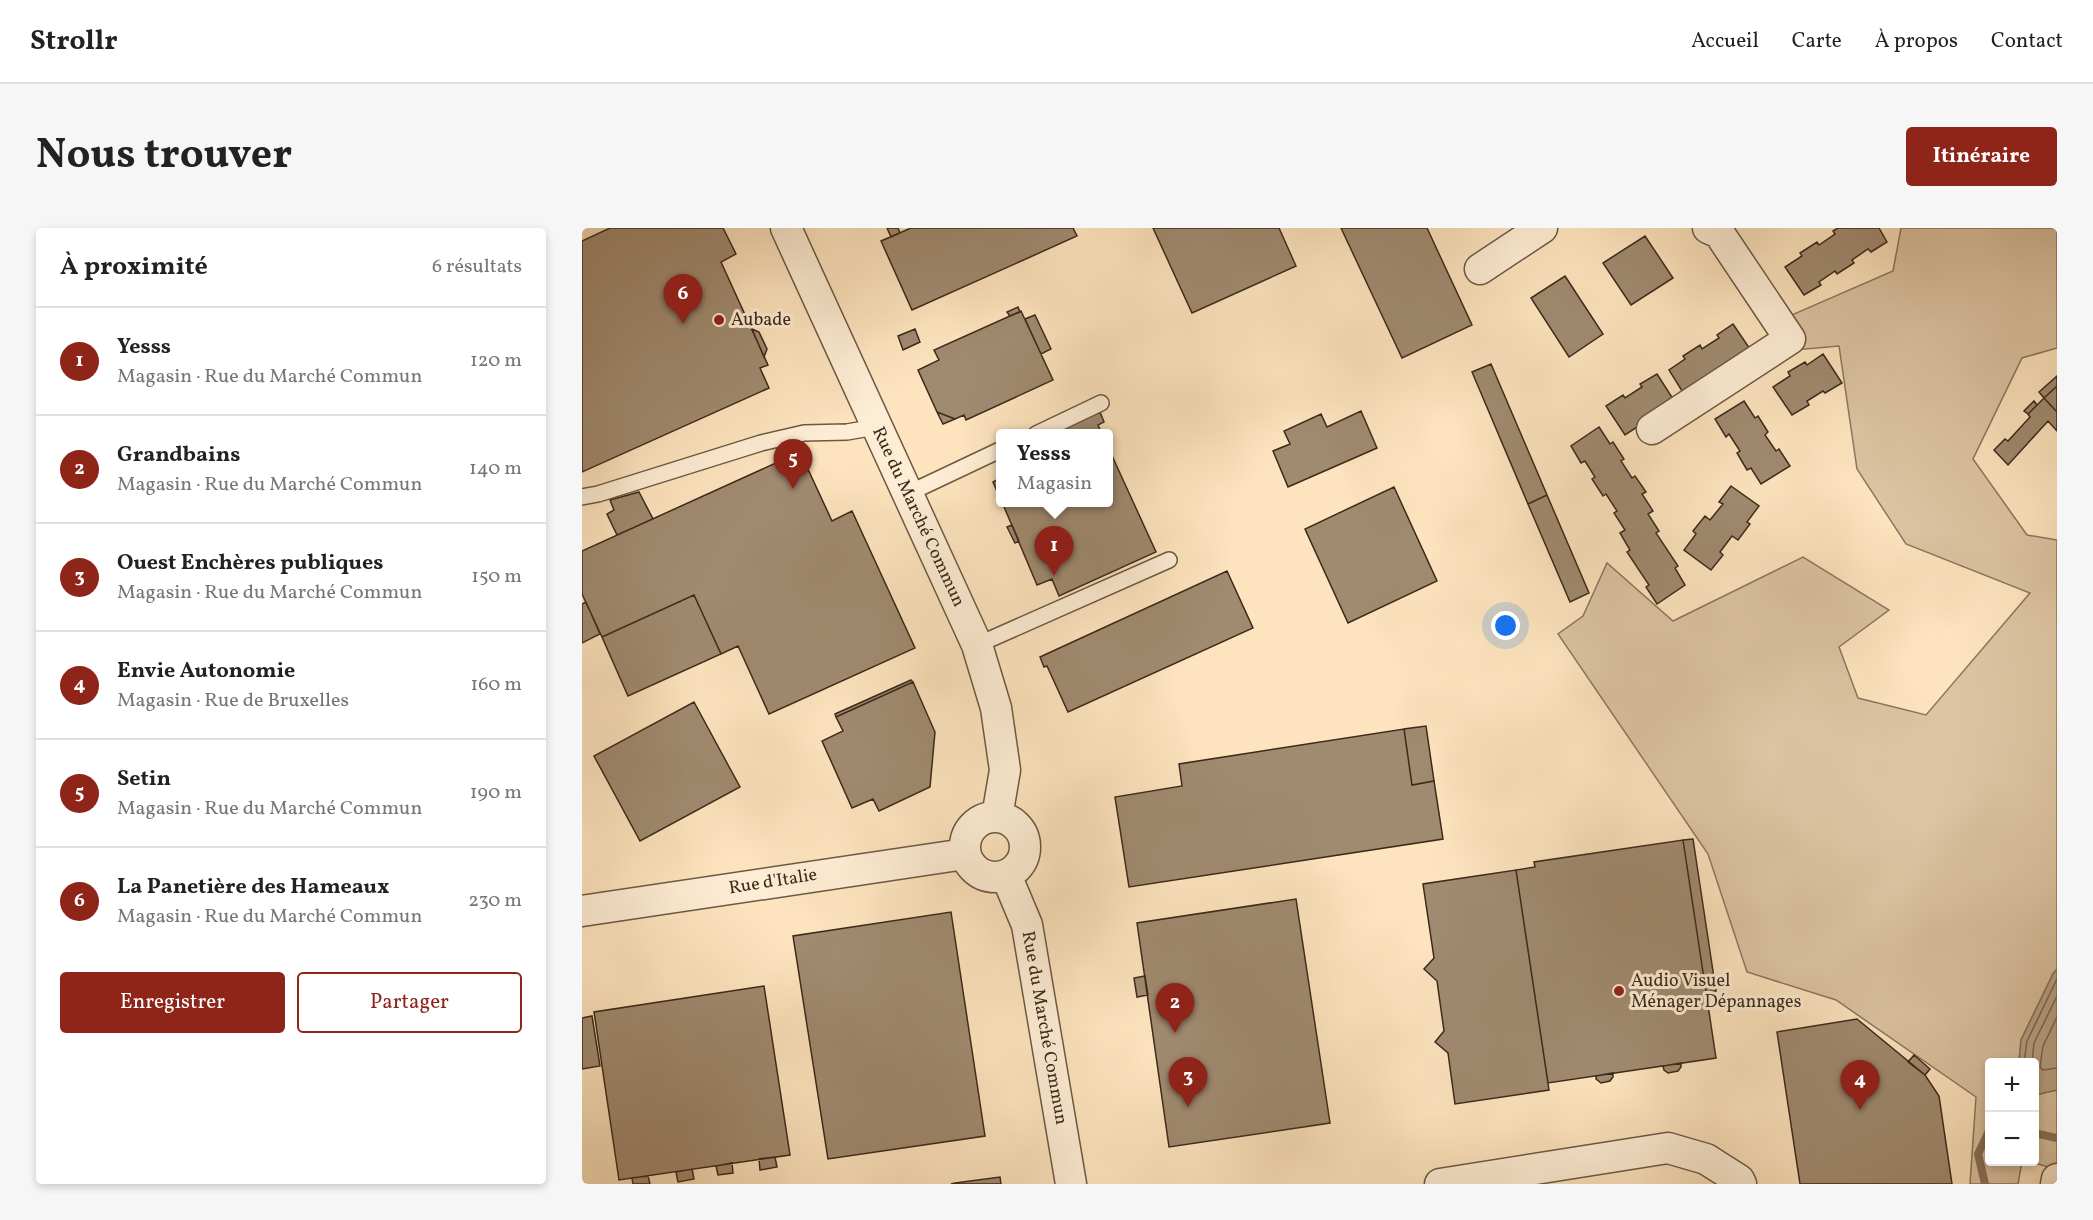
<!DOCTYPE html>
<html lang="fr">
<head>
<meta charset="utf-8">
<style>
	:root { --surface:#fff; --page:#f6f6f6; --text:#222; --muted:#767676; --line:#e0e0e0; --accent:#8f2418 }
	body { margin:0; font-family:Vollkorn,serif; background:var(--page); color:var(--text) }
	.controls { position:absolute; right:18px; bottom:18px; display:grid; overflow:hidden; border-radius:6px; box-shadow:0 3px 9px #0003 }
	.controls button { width:54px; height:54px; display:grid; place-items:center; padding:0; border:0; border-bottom:2px solid var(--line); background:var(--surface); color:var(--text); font:30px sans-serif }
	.you { position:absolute; left:924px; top:398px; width:21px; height:21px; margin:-15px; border:4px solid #fff; border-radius:50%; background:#1a73e8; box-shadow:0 0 0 9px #1a73e833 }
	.badge { display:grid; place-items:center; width:39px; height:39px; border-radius:50%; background:var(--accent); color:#fff; font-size:20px; font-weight:700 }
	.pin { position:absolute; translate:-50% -50px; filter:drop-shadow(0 2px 3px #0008) }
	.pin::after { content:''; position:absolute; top:32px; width:21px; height:18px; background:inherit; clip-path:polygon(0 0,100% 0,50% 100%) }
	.popup { position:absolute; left:414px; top:201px; width:117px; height:78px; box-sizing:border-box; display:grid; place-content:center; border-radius:6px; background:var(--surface); filter:drop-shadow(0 2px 4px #0005); font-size:20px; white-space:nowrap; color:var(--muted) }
	.popup b { font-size:22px; color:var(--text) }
	.popup::after { content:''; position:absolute; left:50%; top:100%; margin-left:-12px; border:12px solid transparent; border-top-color:var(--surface) }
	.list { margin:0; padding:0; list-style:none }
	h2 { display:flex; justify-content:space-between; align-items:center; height:78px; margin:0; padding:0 24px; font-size:26px }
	h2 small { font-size:20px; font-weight:400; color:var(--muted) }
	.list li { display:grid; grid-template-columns:39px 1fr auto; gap:18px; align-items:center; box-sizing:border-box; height:108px; padding:0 24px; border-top:2px solid var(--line) }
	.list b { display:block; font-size:22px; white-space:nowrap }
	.list p { margin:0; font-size:20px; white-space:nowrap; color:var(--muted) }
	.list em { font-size:20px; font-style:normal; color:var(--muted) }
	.actions { display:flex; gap:12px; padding:18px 24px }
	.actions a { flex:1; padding:14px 0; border:2px solid var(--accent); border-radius:6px; text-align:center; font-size:21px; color:var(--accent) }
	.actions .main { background:var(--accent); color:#fff }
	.map { position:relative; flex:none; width:1475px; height:956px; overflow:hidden; border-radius:6px }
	header { display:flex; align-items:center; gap:36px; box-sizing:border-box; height:84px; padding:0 30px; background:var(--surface); border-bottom:2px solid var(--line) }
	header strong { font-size:28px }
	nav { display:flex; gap:33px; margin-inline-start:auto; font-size:21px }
	.intro { display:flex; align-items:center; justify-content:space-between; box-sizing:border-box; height:144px; padding:0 36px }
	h1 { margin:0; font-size:42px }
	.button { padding:15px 27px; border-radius:6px; background:var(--accent); color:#fff; font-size:21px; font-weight:700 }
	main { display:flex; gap:36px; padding:0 36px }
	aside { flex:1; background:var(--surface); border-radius:6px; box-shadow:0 3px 9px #0003 }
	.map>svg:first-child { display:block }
	.green { fill:#dcc4a2; stroke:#8c765e; stroke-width:1.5 }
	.water { fill:#bba487; stroke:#88735c; stroke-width:1.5 }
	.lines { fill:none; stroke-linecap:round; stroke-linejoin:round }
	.shore { stroke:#7c6651; stroke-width:1.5 }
	.stream { stroke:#88735c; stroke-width:8 }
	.building { fill:#a08a70; stroke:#3c291b; stroke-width:1.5 }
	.service-casing { stroke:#6c5844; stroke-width:18 }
	.minor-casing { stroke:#6c5844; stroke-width:33 }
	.service { stroke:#feedd5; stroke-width:15 }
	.minor { stroke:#feedd5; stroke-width:30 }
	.poi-dot { fill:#8f2418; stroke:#feedd5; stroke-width:2 }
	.labels { text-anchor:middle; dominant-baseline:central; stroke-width:6; stroke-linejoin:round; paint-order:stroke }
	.poi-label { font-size:18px; fill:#3c291b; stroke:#feedd5; text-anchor:start }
	.street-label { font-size:18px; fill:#3c291b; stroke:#feedd5 }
</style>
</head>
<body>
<header>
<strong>Strollr</strong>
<nav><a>Accueil</a><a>Carte</a><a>À propos</a><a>Contact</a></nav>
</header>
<div class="intro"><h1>Nous trouver</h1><a class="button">Itinéraire</a></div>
<main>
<aside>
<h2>À proximité<small>6 résultats</small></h2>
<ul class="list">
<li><span class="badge">1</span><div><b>Yesss</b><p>Magasin · Rue du Marché Commun</p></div><em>120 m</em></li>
<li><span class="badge">2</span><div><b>Grandbains</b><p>Magasin · Rue du Marché Commun</p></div><em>140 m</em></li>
<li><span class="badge">3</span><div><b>Ouest Enchères publiques</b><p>Magasin · Rue du Marché Commun</p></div><em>150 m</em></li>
<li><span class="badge">4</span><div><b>Envie Autonomie</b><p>Magasin · Rue de Bruxelles</p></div><em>160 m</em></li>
<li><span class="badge">5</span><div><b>Setin</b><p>Magasin · Rue du Marché Commun</p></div><em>190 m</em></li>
<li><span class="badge">6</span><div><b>La Panetière des Hameaux</b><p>Magasin · Rue du Marché Commun</p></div><em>230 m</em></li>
</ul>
<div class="actions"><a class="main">Enregistrer</a><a>Partager</a></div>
</aside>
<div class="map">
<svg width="1475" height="956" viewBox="0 0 1475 956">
	<rect width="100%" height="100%" fill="#fde4be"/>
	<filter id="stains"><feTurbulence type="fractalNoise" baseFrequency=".00333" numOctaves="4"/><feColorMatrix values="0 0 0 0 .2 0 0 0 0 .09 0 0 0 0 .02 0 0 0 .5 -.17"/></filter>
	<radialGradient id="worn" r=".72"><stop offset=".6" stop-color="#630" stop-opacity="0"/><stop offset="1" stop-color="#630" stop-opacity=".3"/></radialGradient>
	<path class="green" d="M1319 0H1475V120L1440 130 1391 231 1445 307 1475 312V741L1471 746 1439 812 1437 834H1408V934H1440L1436 956H1388L1394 869 1254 772 1165 744 1126 626 976 406 1001 388 1025 335 1091 393 1221 329 1307 382 1257 419 1276 470 1344 487 1448 365 1324 316 1275 241 1257 118 1212 122 1189 96 1311 43Z
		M1475 862V942L1450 934H1452L1453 867Z"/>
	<path class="water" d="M1475 741V862L1453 867 1452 834H1437L1439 812 1471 746Z"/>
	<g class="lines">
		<path class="shore" d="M1475 789 1461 818 1458 839 1461 842 1475 840
			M1442 834 1445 813 1475 751
			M1450 834 1452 815 1475 768"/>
		<path class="stream" d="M1452 905 1475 910
			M1403 956 1396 926 1408 901"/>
	</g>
	<path class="building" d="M28 0H141L154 26 139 34 186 137 178 140 187 160 0 244V13Z
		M305 0H316L318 5 309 9Z
		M329 0H491L495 8 330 82 299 13Z
		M571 0H697L714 38 610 85Z
		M759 0H845L890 97 820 130Z
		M1256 0H1297L1305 14 1289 24 1286 21 1270 32 1272 35 1255 46 1253 43 1237 54 1239 57 1222 67 1203 39 1220 28 1218 25 1235 14 1237 17 1253 6 1251 3Z
		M1063 8 1091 50 1049 77 1021 35Z
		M983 48 1021 106 987 129 949 70Z
		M436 79 438 84 428 88 425 84Z
		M439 83 471 152 384 192 382 187 373 191 355 184 336 142 357 132 352 122Z
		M453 87 469 121 459 126 443 91Z
		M1151 96 1170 124 1105 171 1087 142 1103 131 1101 128 1118 117 1120 121 1137 110 1135 107Z
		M170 101 177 104 185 121 182 129Z
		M333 101 338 114 321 122 316 108Z
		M1241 126 1260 155 1243 165 1241 163 1225 173 1227 177 1210 187 1191 159 1208 148 1206 144 1223 134 1225 137Z
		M909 136 965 267 946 276 890 144Z
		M1075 146 1093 174 1043 207 1024 178 1041 167 1043 170 1060 159 1058 156Z
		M1475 148V158L1462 170 1457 164Z
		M1475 158V184L1462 170Z
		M1462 170 1475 184V203L1466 193 1426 237 1412 222 1423 211 1426 213 1448 189 1446 186Z
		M1162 173 1173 190 1176 188 1186 204 1183 207 1194 223 1197 221 1208 238 1179 256 1169 240 1165 242 1155 225 1158 223 1147 206 1144 209 1133 191Z
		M1452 173 1455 177 1446 186 1442 183Z
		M779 183 795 220 706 259 691 223 708 216 702 203 739 186 745 199Z
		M355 184 373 191 361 196Z
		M518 184 522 194 516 197 520 206H469Z
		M1017 199 1028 216 1031 214 1042 231 1039 233 1050 250 1053 248 1064 264 1060 266 1071 283 1066 286 1077 303 1074 305 1096 338 1093 340 1103 357 1075 376 1064 359 1067 357 1045 324 1048 322 1038 305 1043 302 1032 285 1035 283 1024 266 1021 268 1010 251 1013 249 1003 233 999 235 989 218Z
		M526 219 574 324 477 368 470 351 455 357 420 274H526Z
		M218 224 250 293 270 283 333 420 187 486 156 418 139 426 112 367 20 409 0 366V323Z
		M418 250V270L411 254Z
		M1149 258 1177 278 1165 294 1168 296 1156 312 1150 308 1138 324 1141 327 1129 342 1102 322 1114 306 1111 303 1123 288 1128 292 1141 276 1137 274Z
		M812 259 855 353 766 395 723 301Z
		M57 264 71 291 35 307 25 286 32 282 28 272Z
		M965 267 1007 365 988 374 946 276Z
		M430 297 437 313 433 315 425 299Z
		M645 343 671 400 486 484 465 438 462 439 458 429Z
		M112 367 139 426 46 468 20 409Z
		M4 374 18 406 0 415V376Z
		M329 452 331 454 254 489 253 486Z
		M331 454 353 504 348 559 297 583 291 571 270 580 240 513 261 503 254 489Z
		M112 474 158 559 58 613 12 528Z
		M844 498 852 553 830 557 822 501Z
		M822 501 830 557 852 553 861 611 547 659 533 569 600 558 597 536Z
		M1111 611 1134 763 1124 764 1101 612Z
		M1101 612 1134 830 966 855 934 642 953 639 952 634Z
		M934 642 967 862 873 876 866 825 853 814 862 803 855 753 842 741 852 730 841 656Z
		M714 671 748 895 587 919 555 695Z
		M369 684 403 908 246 931 211 708Z
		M563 748 566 767 555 769 552 750Z
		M182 758 208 927 37 952 12 784Z
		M10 788 18 838 0 841V790Z
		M1275 791 1343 847 1357 868 1370 956H1218L1195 804Z
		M1332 827 1348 841 1343 847 1326 834Z
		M1099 835V839L1096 843 1086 845 1082 842 1081 838Z
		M1031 845V849L1028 853 1019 855 1014 851V848Z
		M193 929 195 939 178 942 177 931Z
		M150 935 151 945 136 947 134 938Z
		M110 941 112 951 96 954 94 944Z
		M66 948 68 956H51L50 950Z
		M418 949 419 956H369L373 955Z"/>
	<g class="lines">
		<defs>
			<path id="service" d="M454 206 519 175
				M325 266 418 222
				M0 269 16 266 179 215 222 205 265 204 294 199
				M395 417 587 332"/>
			<path id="minor" d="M204 0 395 417 414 480 423 542 415 589
				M898 41 960 0
				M1070 201 1208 111 1137 5 1126 0
				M383 619a30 30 0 1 1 60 0a30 30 0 1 1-60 0Z
				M424 647 445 697 489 956
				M0 683 383 626
				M858 956 1086 920 1124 931 1157 952 1159 956
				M1474 956 1475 951"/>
		</defs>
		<use href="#service" class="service-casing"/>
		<use href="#minor" class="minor-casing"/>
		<use href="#service" class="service"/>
		<use href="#minor" class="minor"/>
	</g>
	<g class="poi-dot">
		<circle cx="137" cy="92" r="6"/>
		<circle cx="1037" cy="763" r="6"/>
	</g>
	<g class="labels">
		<g class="poi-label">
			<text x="149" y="92">Aubade</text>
			<text x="1049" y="753">Audio Visuel<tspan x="1049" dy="21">Ménager Dépannages</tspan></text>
		</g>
		<g class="street-label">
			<text transform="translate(336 289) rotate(65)">Rue du Marché Commun</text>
			<text transform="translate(191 654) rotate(-9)">Rue d'Italie</text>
			<text transform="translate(462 800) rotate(80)">Rue du Marché Commun</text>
		</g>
	</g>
	<rect width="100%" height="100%" filter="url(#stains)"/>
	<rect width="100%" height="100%" fill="url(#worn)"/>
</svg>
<div class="controls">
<button>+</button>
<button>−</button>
</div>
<div class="you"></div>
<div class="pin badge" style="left:472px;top:348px">1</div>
<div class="popup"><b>Yesss</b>Magasin</div>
<div class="pin badge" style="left:593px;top:805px">2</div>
<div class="pin badge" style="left:606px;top:879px">3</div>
<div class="pin badge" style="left:1278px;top:882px">4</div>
<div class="pin badge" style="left:211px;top:261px">5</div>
<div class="pin badge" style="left:101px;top:96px">6</div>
</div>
</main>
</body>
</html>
